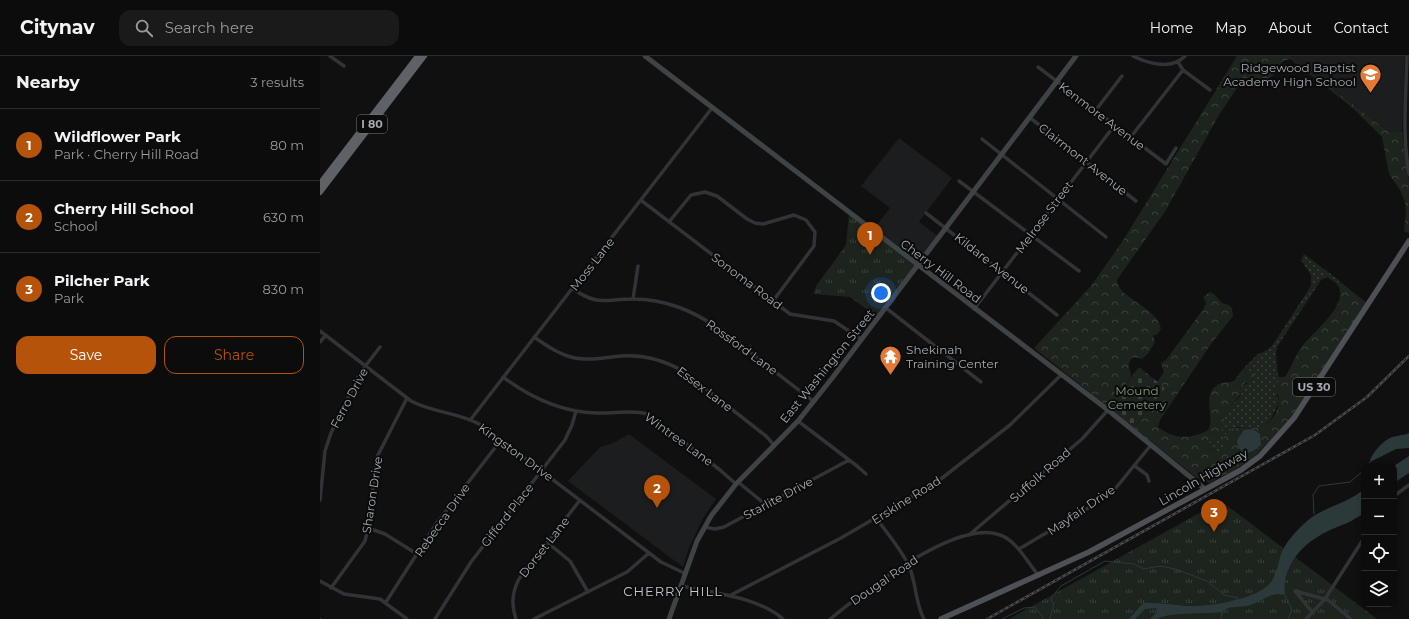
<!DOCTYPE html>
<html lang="en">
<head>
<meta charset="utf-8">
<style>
	:root { --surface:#0c0c0d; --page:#1a1a1b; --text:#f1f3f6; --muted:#9a9b9d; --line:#2c2c2e; --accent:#b45309 }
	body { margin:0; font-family:Montserrat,sans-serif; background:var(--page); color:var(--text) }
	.controls { position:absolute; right:12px; bottom:12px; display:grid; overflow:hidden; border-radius:8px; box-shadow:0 2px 6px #0003 }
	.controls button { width:36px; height:36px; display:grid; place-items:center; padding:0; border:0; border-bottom:1px solid var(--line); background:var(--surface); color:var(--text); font:20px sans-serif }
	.you { position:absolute; left:561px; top:237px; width:14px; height:14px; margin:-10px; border:3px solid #fff; border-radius:50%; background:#1a73e8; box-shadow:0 0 0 6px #1a73e833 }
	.badge { display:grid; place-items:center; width:26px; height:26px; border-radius:50%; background:var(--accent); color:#fff; font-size:13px; font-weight:700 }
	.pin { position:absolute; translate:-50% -33px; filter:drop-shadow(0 1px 2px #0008) }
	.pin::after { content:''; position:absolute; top:21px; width:14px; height:12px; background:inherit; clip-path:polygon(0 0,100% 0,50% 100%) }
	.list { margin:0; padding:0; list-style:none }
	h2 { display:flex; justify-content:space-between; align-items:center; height:52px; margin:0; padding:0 16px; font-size:17px }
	h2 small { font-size:13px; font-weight:400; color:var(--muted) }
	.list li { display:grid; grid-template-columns:26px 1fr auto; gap:12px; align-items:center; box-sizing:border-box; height:72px; padding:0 16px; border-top:1px solid var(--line) }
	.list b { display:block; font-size:15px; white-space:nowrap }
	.list p { margin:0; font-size:13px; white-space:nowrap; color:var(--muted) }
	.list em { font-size:13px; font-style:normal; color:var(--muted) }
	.actions { display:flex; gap:8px; padding:12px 16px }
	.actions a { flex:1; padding:9px 0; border:1px solid var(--accent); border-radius:12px; text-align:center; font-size:14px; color:var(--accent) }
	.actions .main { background:var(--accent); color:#fff }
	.icon { flex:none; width:22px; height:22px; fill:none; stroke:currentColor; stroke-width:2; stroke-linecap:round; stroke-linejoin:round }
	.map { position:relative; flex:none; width:1089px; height:563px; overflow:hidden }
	header { display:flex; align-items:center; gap:24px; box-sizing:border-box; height:56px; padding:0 20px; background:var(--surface); border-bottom:1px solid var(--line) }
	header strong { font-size:19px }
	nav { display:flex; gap:22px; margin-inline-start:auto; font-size:14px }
	.search { width:280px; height:36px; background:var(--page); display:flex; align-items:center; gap:10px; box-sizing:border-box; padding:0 14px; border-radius:12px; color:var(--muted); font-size:15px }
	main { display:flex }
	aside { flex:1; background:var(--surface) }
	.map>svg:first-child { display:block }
	.built { fill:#1c1d1e }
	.grass { fill:url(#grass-dots) }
	.forest { fill:url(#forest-crowns) }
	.cemetery { fill:url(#cemetery-stones) }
	.park { fill:url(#park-tufts) }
	.water { fill:#2c393b }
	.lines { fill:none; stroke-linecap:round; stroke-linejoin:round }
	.stream { stroke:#2c393b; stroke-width:1 }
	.street { stroke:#313336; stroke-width:3.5 }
	.secondary { stroke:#3f4346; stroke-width:5 }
	.primary { stroke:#4d5155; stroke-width:5.5 }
	.highway { stroke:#5e6266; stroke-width:6 }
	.rail-casing { stroke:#484c4f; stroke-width:2.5 }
	.rail { stroke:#0b0b0c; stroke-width:1; stroke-dasharray:3; stroke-linecap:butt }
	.labels { text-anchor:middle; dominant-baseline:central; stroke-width:4; stroke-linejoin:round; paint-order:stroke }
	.shield { fill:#0b0b0c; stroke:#757b80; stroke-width:1 }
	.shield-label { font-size:11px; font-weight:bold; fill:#a2abb1 }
	.poi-label { font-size:12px; fill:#a2abb1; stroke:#0b0b0c; text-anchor:end }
	.street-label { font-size:12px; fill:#a2abb1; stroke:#0b0b0c }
	.park-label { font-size:12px; fill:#819b7a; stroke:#0b0b0c }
	.neighbourhood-label { font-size:13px; letter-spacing:1px; fill:#c3c8cd; stroke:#0b0b0c }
</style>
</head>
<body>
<header>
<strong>Citynav</strong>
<div class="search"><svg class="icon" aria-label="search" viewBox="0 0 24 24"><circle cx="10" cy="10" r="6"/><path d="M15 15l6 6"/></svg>Search here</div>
<nav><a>Home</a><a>Map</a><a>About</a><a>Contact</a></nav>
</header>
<main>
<aside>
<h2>Nearby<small>3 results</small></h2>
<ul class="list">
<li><span class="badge">1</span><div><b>Wildflower Park</b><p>Park · Cherry Hill Road</p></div><em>80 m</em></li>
<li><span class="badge">2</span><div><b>Cherry Hill School</b><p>School</p></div><em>630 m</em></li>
<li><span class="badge">3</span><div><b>Pilcher Park</b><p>Park</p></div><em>830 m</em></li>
</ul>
<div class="actions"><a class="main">Save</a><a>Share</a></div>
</aside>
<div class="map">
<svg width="1089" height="563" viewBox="0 0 1089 563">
	<defs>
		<pattern id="grass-dots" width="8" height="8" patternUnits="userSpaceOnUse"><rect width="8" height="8" fill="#1d231d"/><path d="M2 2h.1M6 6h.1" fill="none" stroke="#3b403b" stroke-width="1.8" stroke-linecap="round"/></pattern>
		<pattern id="forest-crowns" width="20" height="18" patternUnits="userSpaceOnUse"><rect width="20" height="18" fill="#1d231d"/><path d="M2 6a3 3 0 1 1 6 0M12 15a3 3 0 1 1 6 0" fill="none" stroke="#3b403b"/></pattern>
		<pattern id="cemetery-stones" width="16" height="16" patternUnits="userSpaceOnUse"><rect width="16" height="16" fill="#1d231d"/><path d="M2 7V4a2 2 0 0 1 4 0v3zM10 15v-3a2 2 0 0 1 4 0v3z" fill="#3b403b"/></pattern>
		<pattern id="park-tufts" width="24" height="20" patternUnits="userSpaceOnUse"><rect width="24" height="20" fill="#1d231d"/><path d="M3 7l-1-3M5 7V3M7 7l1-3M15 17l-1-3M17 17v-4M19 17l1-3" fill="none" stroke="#3b403b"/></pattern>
	</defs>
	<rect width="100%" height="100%" fill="#101011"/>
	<path class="built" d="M970 0H1085L1082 76H1069Z
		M579 82 632 122 599 166 618 180 597 208 553 174 570 152 541 130Z
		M309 378 396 443 383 462 369 492 363 511 248 425 280 391 293 387Z"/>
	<path class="grass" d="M984 198 1020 225 1017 228 1007 221 1001 224 957 291 956 298 958 320 960 321 957 340 959 346 950 365 938 372 916 371 903 388V397L901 398 887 391V388L912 348 919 342 922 337V330L928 327 926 312 922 314 938 298 947 294 952 290 991 230V219L981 204Z"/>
	<path class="forest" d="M917 0H970L1069 76H1082L1089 124V177L1084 175 1086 155 1085 146 1080 134 1069 118 1062 81 1034 53 995 22 983 15 971 3 963 5C959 10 957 16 951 21 943 27 932 19 923 23L899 59 846 154 797 224C797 242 838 251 841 273L837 279H833L835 286 828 298 822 303 813 301C805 310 811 313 811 321L788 351 714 292 771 230 802 186Z
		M1019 225 1047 247 966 369 934 401 913 415 889 427 877 422 814 372 845 332 837 326 844 316 841 307 846 304 884 252 886 246 883 241 890 236 894 238 902 247 909 249 912 252 913 260 891 288 840 364 838 371C853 383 871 384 888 374 896 361 880 338 899 328 903 326 909 327 914 325L922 314 926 312 936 318 935 323 932 327H925L922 330V337L912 348 904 361V371L898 380 887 388V391L901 398C905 394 902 391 903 386 906 368 924 372 938 372L943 368C951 369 958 354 959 346 959 336 954 333 960 321H965C971 312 974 302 980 293 990 278 1032 248 1017 228Z"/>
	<path class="cemetery" d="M819 311 845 332 814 372 788 351Z"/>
	<path class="park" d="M529 158 596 210 557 261 530 241 494 238 496 230 526 189Z
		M901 445 1057 563H689L705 554Z"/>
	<path class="water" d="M933 373 940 378 941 389 933 395 924 398 918 391 917 384 924 374Z
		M1089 377V392L1076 393 1050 406C1051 398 1062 386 1070 382 1076 379 1083 380 1089 377Z
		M1089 400V417L1074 427V410Z
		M1044 433V458C1036 461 1030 467 1022 469 996 479 972 494 965 524 964 529 965 534 965 539 948 535 940 548 926 550 916 552 909 549 902 556 889 558 845 556 838 563H830L837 556 836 552 825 553 815 563H809L823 547C837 546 852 549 866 550 888 551 937 544 951 526 957 518 958 510 960 501 964 487 977 474 987 465 1003 451 1027 448 1044 433Z"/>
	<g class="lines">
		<path class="stream" d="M1047 410 1050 406
			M994 458 993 439 999 430 1030 426 1044 414
			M953 524 961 505
			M965 539 972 554 968 563
			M0 562 1 563
			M682 563 704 552 715 551 724 563
			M730 563 734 547 731 545 732 541 741 530 785 505 814 508 823 513 841 510 855 513 887 525 904 539 918 542
			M901 563 902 556"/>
		<path class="street" d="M10 0 24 10
			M813 0C829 8 852 14 865 0
			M1087 0C1086 40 1082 79 1089 118
			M858 6 863 14 890 34
			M718 11 846 108 856 92
			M775 55 802 20
			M709 61 816 145
			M810 82 863 14
			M662 83 786 181
			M639 125 759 215
			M322 145 470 258 514 265 541 283
			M606 157 737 259
			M349 166 371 139 385 136 397 140 427 163 435 167 443 168 474 159 486 164 495 176 494 190 453 245
			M252 232C278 251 285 243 313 243 328 243 344 246 358 251 386 261 408 279 430 296 451 313 472 329 493 345
			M313 243 318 210
			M566 252 661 326
			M654 253 794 70
			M0 275 91 345C113 357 139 356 161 369L341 506 366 518
			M214 281C227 290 240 299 255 302 271 305 286 301 301 300 324 298 344 304 363 315L446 380 454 389
			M0 286 6 279
			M183 321C211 342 241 356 276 357 294 358 311 353 328 358L400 414 416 428
			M151 363 392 52
			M478 365 537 410 546 418
			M815 410 827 419 829 425
			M418 426 446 449
			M1074 440 1089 429
			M0 444 5 395 11 377 40 317 60 291
			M557 463C567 477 579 491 587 506 597 524 594 545 604 563
			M385 471 395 473 404 471 529 404
			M48 472 65 478 97 498
			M649 479 762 383 788 354
			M228 487 250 505 268 536
			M699 493 775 448 795 433 831 389
			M0 525 24 538 60 543 87 563
			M362 530C394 537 438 541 463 563
			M11 532 45 485 48 472 57 401 87 342
			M409 540 521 482 617 426 690 369 741 319
			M66 546 116 468 181 384
			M993 557 975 535 1008 544 1031 563
			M115 563 151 506 245 384 252 369 256 355
			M196 563C191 549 192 536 199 523L260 444
			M214 563 307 516 329 497
			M510 563C543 537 636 462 680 479 696 484 708 507 719 520
			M986 563 1005 543 1044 482"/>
		<path class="secondary" d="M325 0 788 354 885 433
			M349 563 377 485 391 460 416 428 478 365 513 321 756 0"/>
		<path class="primary" d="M621 563 769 496 921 414 940 400 974 362 1089 185"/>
		<path class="highway" d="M0 128 98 0
			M0 136 104 0"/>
		<defs>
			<path id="rail" d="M667 563 995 379 1047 341 1089 300"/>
		</defs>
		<use href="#rail" class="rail-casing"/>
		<use href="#rail" class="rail"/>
	</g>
	<defs>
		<symbol id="school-pin" viewBox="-11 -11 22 30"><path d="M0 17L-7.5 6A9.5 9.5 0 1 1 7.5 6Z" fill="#e47935" stroke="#0b0b0c"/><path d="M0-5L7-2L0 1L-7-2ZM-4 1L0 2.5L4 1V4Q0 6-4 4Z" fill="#fff"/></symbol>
		<symbol id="temple-pin" viewBox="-11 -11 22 30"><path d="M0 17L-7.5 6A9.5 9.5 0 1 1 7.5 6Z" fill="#e47935" stroke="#0b0b0c"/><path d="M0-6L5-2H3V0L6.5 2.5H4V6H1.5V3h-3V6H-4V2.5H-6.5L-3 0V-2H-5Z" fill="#fff"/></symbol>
	</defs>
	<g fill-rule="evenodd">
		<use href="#school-pin" x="1038" y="6" width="25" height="34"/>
		<use href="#temple-pin" x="558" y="288" width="25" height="34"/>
	</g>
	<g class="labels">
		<g class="shield">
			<rect x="37" y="59" width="30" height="18" rx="3"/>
			<rect x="973" y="322" width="42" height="18" rx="3"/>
		</g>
		<g class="shield-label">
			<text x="52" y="68">I 80</text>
			<text x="994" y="331">US 30</text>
		</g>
		<g class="poi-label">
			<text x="1036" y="11">Ridgewood Baptist<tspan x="1036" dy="14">Academy High School</tspan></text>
			<text x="586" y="293" text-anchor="start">Shekinah<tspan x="586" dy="14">Training Center</tspan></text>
		</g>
		<g class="street-label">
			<text transform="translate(782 60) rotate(37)">Kenmore Avenue</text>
			<text transform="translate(763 103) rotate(38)">Clairmont Avenue</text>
			<text transform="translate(724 161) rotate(-53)">Melrose Street</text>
			<text transform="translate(672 207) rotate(38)">Kildare Avenue</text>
			<text transform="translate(272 208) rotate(-52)">Moss Lane</text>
			<text transform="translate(621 215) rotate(37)">Cherry Hill Road</text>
			<text transform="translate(427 225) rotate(37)">Sonoma Road</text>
			<text transform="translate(422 291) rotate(36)">Rossford Lane</text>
			<text transform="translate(507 310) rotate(-51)">East Washington Street</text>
			<text transform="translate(385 333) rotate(37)">Essex Lane</text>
			<text transform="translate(29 342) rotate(-62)">Ferro Drive</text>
			<text transform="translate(359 383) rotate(36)">Wintree Lane</text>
			<text transform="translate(196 396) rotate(36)">Kingston Drive</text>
			<text transform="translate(720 419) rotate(-41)">Suffolk Road</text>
			<text transform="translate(883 421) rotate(-30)">Lincoln Highway</text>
			<text transform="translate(52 439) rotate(-81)">Sharon Drive</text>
			<text transform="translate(458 442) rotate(-28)">Starlite Drive</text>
			<text transform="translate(586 444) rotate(-32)">Erskine Road</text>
			<text transform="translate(761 454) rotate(-34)">Mayfair Drive</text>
			<text transform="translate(187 459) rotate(-52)">Gifford Place</text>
			<text transform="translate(122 464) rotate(-55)">Rebecca Drive</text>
			<text transform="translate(224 491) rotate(-52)">Dorset Lane</text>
			<text transform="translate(564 524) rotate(-34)">Dougal Road</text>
		</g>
		<g class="park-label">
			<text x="817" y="334">Mound<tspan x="817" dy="14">Cemetery</tspan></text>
		</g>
		<g class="neighbourhood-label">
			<text x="353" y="535">CHERRY HILL</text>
		</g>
	</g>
</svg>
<div class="controls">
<button>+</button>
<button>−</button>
<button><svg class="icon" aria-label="locate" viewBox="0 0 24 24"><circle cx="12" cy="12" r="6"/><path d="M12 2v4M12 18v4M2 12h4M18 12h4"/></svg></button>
<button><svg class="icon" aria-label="layers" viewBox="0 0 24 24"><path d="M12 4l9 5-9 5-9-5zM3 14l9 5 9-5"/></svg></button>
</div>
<div class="you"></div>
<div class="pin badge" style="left:550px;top:199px">1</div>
<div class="pin badge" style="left:337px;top:452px">2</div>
<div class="pin badge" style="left:894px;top:476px">3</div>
</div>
</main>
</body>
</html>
